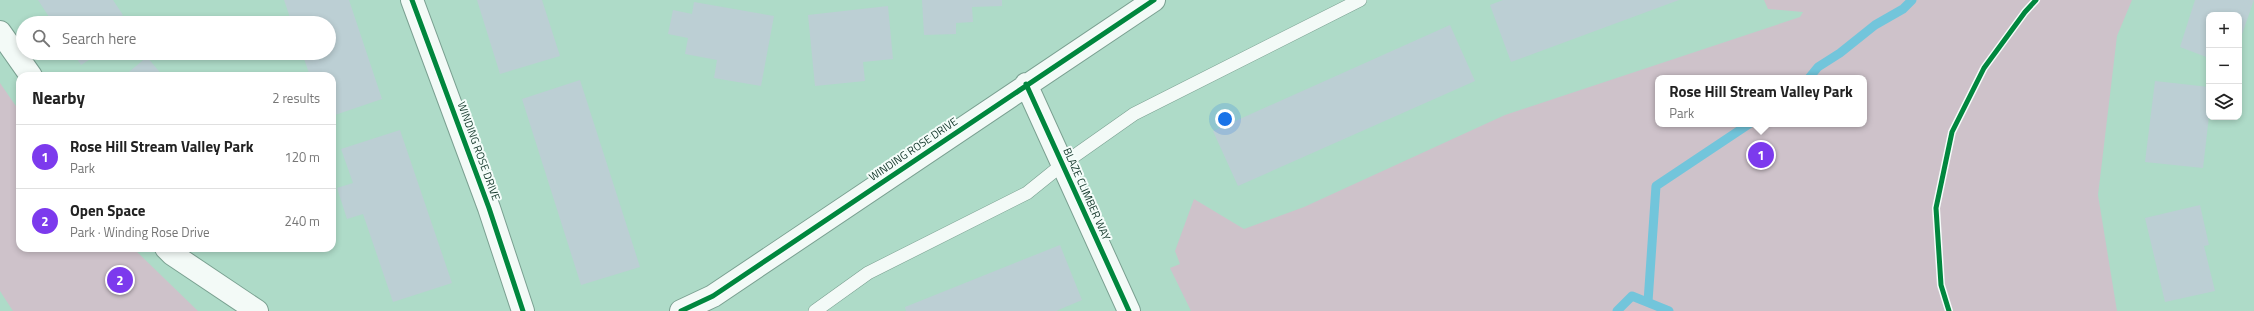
<!DOCTYPE html>
<html lang="en">
<head>
<meta charset="utf-8">
<style>
	:root { --surface:#fff; --page:#f2f2f2; --text:#222; --muted:#767676; --line:#e0e0e0; --accent:#7c3aed }
	body { margin:0; font-family:"Titillium Web",sans-serif; background:var(--page); color:var(--text) }
	.controls { position:absolute; right:12px; top:12px; display:grid; overflow:hidden; border-radius:8px; box-shadow:0 2px 6px #0003 }
	.controls button { width:36px; height:36px; display:grid; place-items:center; padding:0; border:0; border-bottom:1px solid var(--line); background:var(--surface); color:var(--text); font:20px sans-serif }
	.you { position:absolute; left:1225px; top:119px; width:14px; height:14px; margin:-10px; border:3px solid #fff; border-radius:50%; background:#1a73e8; box-shadow:0 0 0 6px #1a73e833 }
	.badge { display:grid; place-items:center; width:26px; height:26px; border-radius:50%; background:var(--accent); color:#fff; font-size:13px; font-weight:700 }
	.pin { position:absolute; translate:-50% -50%; border:2px solid #fff; box-shadow:0 1px 4px #0006 }
	.popup { position:absolute; left:1655px; top:75px; width:212px; height:52px; box-sizing:border-box; display:grid; place-content:center; border-radius:8px; background:var(--surface); filter:drop-shadow(0 1px 3px #0005); font-size:13px; white-space:nowrap; color:var(--muted) }
	.popup b { font-size:15px; color:var(--text) }
	.popup::after { content:''; position:absolute; left:50%; top:100%; margin-left:-8px; border:8px solid transparent; border-top-color:var(--surface) }
	.list { margin:0; padding:0; list-style:none }
	h2 { display:flex; justify-content:space-between; align-items:center; height:52px; margin:0; padding:0 16px; font-size:17px }
	h2 small { font-size:13px; font-weight:400; color:var(--muted) }
	.list li { display:grid; grid-template-columns:26px 1fr auto; gap:12px; align-items:center; box-sizing:border-box; height:64px; padding:0 16px; border-top:1px solid var(--line) }
	.list b { display:block; font-size:15px; white-space:nowrap }
	.list p { margin:0; font-size:13px; white-space:nowrap; color:var(--muted) }
	.list em { font-size:13px; font-style:normal; color:var(--muted) }
	.icon { flex:none; width:22px; height:22px; fill:none; stroke:currentColor; stroke-width:2; stroke-linecap:round; stroke-linejoin:round }
	.map { position:relative; flex:none; width:2254px; height:311px; overflow:hidden }
	.search { position:absolute; background:var(--surface); box-shadow:0 2px 6px #0003; left:16px; top:16px; width:320px; height:44px; display:flex; align-items:center; gap:10px; box-sizing:border-box; padding:0 14px; border-radius:22px; color:var(--muted); font-size:15px }
	.panel { position:absolute; background:var(--surface); box-shadow:0 2px 6px #0003; left:16px; top:72px; width:320px; height:180px; border-radius:12px }
	.map>svg:first-child { display:block }
	.green { fill:#cec2ca; fill-rule:evenodd }
	.lines { fill:none; stroke-linecap:round; stroke-linejoin:round }
	.stream { stroke:#72c5db; stroke-width:9 }
	.building { fill:#bccfd4 }
	.service-casing { stroke:#7aa091; stroke-width:14 }
	.minor-casing { stroke:#7aa091; stroke-width:24 }
	.service { stroke:#f3faf7; stroke-width:13 }
	.minor { stroke:#f3faf7; stroke-width:22 }
	.cycleway-casing { stroke:#f5fdfa; stroke-width:8 }
	.cycleway { stroke:#00873e; stroke-width:5 }
	.labels { text-anchor:middle; dominant-baseline:central; stroke-width:4; stroke-linejoin:round; paint-order:stroke }
	.street-label { font-size:11px; fill:#13372a; stroke:#f5fdfa }
</style>
</head>
<body>
<div class="map">
<svg width="2254" height="311" viewBox="0 0 2254 311">
	<rect width="100%" height="100%" fill="#aedbc8"/>
	<path class="green" d="M1764 0H2132L2117 36 2098 195 2117 311H1191L1170 268 1180 264 1175 251 1194 199 1244 229 1304 207 1505 115 1800 17 1803 12 1768 9ZM1658 78H1864V124H1658Z
		M0 83 20 112V248H133L198 311H13L0 291Z"/>
	<g class="lines">
		<path class="stream" d="M1809 78 1818 67 1840 53 1875 25 1903 9 1912 0
			M1648 302 1656 186 1749 124
			M1617 311 1632 296 1669 311"/>
	</g>
	<path class="building" d="M38 0H113L123 15 119 18 122 23H53Z
		M284 0H349L382 99 332 116V76H310L302 53H329V23H292Z
		M477 0H542L560 56 500 74Z
		M922 0H1002V6L972 7 973 22 956 23V34L924 35Z
		M1503 0H1679L1511 62 1490 5Z
		M2195 0H2254L2239 43V15H2209V58L2180 47Z
		M694 2 774 16 761 86 714 78 717 60 685 54 688 38 668 34 673 10 692 14Z
		M888 6 893 59 863 62 865 81 815 86 808 15Z
		M1450 25 1475 81 1238 186 1213 131Z
		M73 53H100L81 65Z
		M147 57 163 76H124Z
		M580 80 640 267 581 285 522 99Z
		M2155 81 2209 87V116L2203 168 2145 162Z
		M400 130 452 283 393 302 363 214 347 219 337 188 353 183 341 149Z
		M2200 205 2209 245 2204 246 2215 291 2165 302 2145 218Z
		M1060 245 1082 300 1056 311H906L905 307Z"/>
	<g class="lines">
		<defs>
			<path id="service" d="M815 311 868 273 1027 193 1063 164 1134 114 1360 0"/>
			<path id="minor" d="M412 0 489 208 523 311
				M0 32 31 76
				M1026 84 1129 311
				M166 248 172 254 257 311
				M681 311 713 296 1154 0"/>
		</defs>
		<use href="#service" class="service-casing"/>
		<use href="#minor" class="minor-casing"/>
		<use href="#service" class="service"/>
		<use href="#minor" class="minor"/>
		<defs>
			<path id="cycleway" d="M412 0 489 208 523 311
				M1026 84 1129 311
				M681 311 713 296 1154 0
				M1949 311 1941 285 1936 208 1952 132 1984 68 2025 12 2036 0"/>
		</defs>
		<use href="#cycleway" class="cycleway-casing"/>
		<use href="#cycleway" class="cycleway"/>
	</g>
	<g class="labels">
		<g class="street-label">
			<text transform="translate(913 149) rotate(-34)">WINDING ROSE DRIVE</text>
			<text transform="translate(479 151) rotate(70)">WINDING ROSE DRIVE</text>
			<text transform="translate(1087 194) rotate(66)">BLAZE CLIMBER WAY</text>
		</g>
	</g>
</svg>
<div class="controls">
<button>+</button>
<button>−</button>
<button><svg class="icon" aria-label="layers" viewBox="0 0 24 24"><path d="M12 4l9 5-9 5-9-5zM3 14l9 5 9-5"/></svg></button>
</div>
<div class="you"></div>
<div class="pin badge" style="left:1761px;top:155px">1</div>
<div class="popup"><b>Rose Hill Stream Valley Park</b>Park</div>
<div class="pin badge" style="left:120px;top:280px">2</div>
<div class="search"><svg class="icon" aria-label="search" viewBox="0 0 24 24"><circle cx="10" cy="10" r="6"/><path d="M15 15l6 6"/></svg>Search here</div>
<section class="panel">
<h2>Nearby<small>2 results</small></h2>
<ul class="list">
<li><span class="badge">1</span><div><b>Rose Hill Stream Valley Park</b><p>Park</p></div><em>120 m</em></li>
<li><span class="badge">2</span><div><b>Open Space</b><p>Park · Winding Rose Drive</p></div><em>240 m</em></li>
</ul>
</section>
</div>
</body>
</html>
